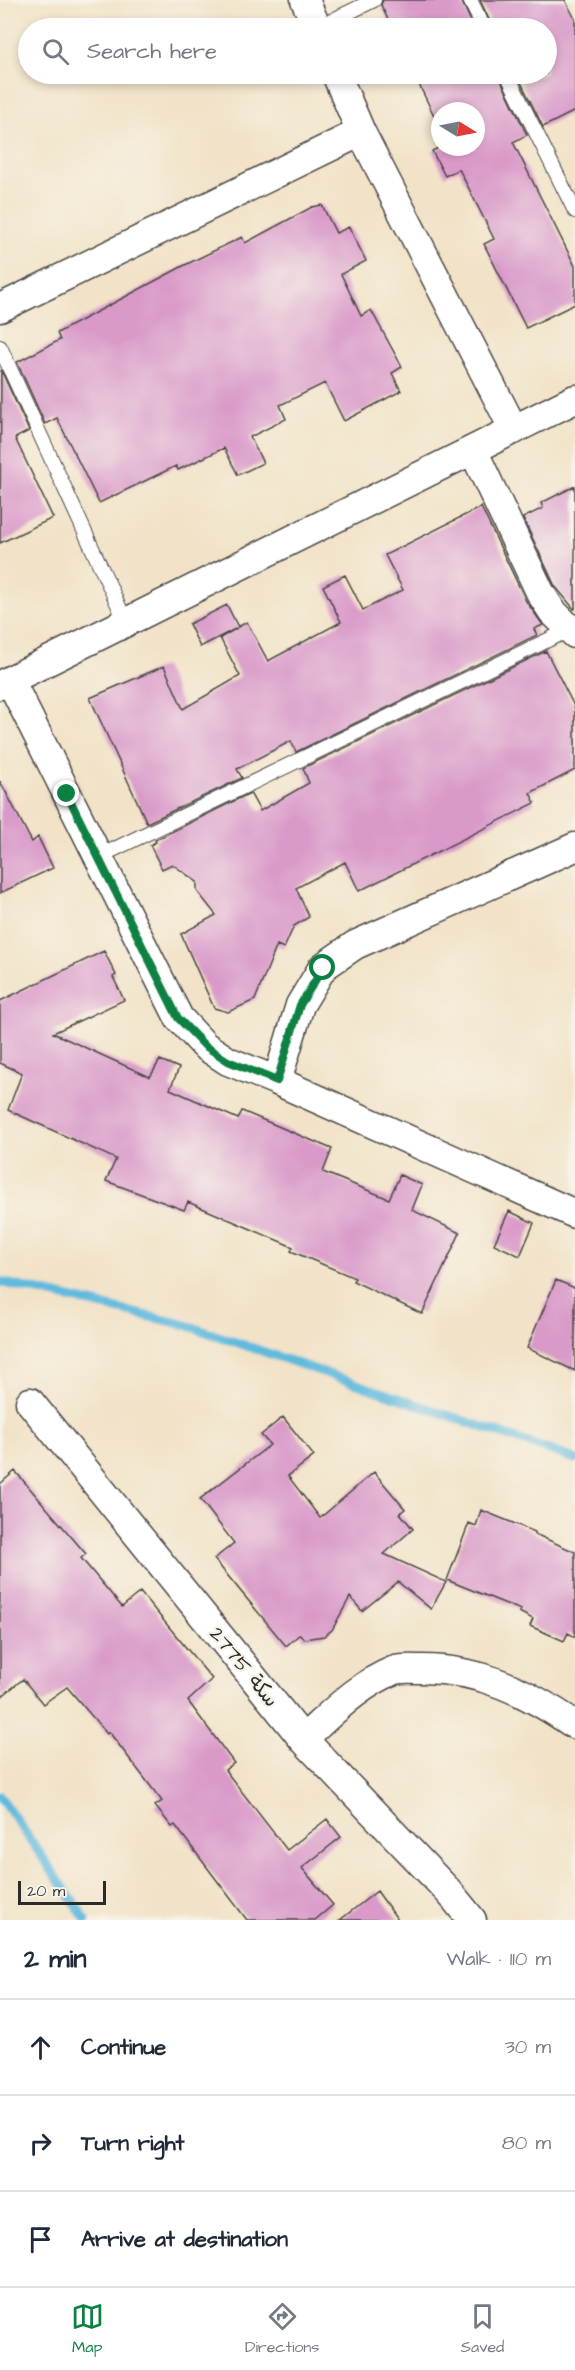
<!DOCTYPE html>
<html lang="en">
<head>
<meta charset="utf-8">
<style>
	:root { --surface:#fff; --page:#f6f6f7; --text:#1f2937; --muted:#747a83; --line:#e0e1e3; --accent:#0b8043 }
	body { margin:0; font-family:"Architects Daughter","Playpen Sans Arabic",sans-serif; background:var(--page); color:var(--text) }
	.compass { position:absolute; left:431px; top:102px; width:54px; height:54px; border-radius:50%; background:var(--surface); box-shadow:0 3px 9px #0003; rotate:100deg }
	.scale { position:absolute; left:18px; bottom:15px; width:88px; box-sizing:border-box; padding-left:6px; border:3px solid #2b2b2b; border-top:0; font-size:16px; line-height:21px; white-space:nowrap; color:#2b2b2b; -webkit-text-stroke:4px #f7f3e8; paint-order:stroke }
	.stop { position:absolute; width:18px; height:18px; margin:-14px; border:4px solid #0b8043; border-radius:50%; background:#fff }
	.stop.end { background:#0b8043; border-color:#fff; box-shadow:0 2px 6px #0008 }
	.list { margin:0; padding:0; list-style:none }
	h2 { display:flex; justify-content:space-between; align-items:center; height:78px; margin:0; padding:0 24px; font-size:26px }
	h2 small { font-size:20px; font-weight:400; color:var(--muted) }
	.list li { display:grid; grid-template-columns:39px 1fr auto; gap:18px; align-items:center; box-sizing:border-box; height:96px; padding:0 24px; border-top:2px solid var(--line) }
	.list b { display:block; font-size:22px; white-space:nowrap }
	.list em { font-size:20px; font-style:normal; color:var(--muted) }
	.icon { flex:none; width:33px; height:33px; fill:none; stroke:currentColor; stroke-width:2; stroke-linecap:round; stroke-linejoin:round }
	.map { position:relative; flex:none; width:575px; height:1920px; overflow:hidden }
	.search { position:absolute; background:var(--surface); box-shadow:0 3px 9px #0003; left:18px; right:18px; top:18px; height:66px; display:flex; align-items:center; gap:15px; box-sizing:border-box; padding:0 21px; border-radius:33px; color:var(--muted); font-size:22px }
	.sheet { height:366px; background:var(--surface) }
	nav { display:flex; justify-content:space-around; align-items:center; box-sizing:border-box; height:84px; border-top:2px solid var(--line); background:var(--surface); font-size:16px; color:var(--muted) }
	nav a { display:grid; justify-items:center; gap:3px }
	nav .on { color:var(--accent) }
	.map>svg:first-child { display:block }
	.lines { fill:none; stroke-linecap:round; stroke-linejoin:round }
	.stream { stroke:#5fbadd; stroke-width:9 }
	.building { fill:#d999c9 }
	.service-casing { stroke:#494743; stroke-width:16 }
	.minor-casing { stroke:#494743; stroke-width:31 }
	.service { stroke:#fff; stroke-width:14 }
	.minor { stroke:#fff; stroke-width:28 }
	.route { stroke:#0b8043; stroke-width:8 }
	.labels { text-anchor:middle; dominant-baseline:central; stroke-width:4.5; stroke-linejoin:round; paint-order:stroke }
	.street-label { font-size:21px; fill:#2b2b2b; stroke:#f7f3e8 }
</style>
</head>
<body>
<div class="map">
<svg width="575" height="1920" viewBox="0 0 575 1920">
	<rect width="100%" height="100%" fill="#f7f3e8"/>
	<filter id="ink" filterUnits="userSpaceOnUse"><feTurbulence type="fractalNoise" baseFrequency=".0167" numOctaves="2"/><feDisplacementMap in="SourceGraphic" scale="12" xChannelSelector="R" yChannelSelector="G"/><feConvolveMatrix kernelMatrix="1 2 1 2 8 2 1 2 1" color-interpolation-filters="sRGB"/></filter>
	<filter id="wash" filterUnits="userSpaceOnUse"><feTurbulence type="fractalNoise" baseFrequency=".008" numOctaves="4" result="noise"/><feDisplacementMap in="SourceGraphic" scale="24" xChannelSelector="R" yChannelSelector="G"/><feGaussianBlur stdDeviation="1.35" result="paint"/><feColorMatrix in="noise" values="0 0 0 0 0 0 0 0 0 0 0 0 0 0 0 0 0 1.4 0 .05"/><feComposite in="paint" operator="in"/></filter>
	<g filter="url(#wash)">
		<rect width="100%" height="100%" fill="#f2e3c8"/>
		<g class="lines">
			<path class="stream" d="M0 1282 186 1325 575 1459
				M0 1796 86 1920"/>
		</g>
		<g id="blocks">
			<path class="building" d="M383 0H461L474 28H392L381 5Z
				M480 0H565L575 19V111L543 127 517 74H546V28H493Z
				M414 74H498L527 135 513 142 575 266V304L526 328 484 244 494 239 459 169 445 176 432 151 440 147H476V111H440V128Z
				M322 205 336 233 349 227 366 261 341 274 361 316 371 310 402 367 392 373 401 391 344 421 325 383 280 405 286 419 250 437 263 463 238 475 224 448 178 470 176 466 99 503 57 418 45 424 17 362 60 340 57 333 185 265 242 237 245 243 312 207Z
				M1 370 29 431 15 438 53 518 0 543Z
				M575 486V609H574L555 586 523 518 543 508 541 503Z
				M481 507 526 601 543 625 534 629 537 635 296 752 291 741 237 769 242 778 147 823 90 698 164 666 183 709 240 676 220 638 237 628 200 647 189 624 227 605 238 627 247 622 268 661 341 622 323 586 345 575 363 610 403 590 385 555Z
				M546 651 575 708V770L530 793 535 803 359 891 345 862 296 888 309 917 294 926 284 948 277 945 255 1000 228 1012 214 1008 181 934 216 915 197 891V882L172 864 162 869 150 845 156 842 155 840 250 793 260 811 309 783 303 768Z
				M0 781 32 842 38 837 53 868 0 893Z
				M104 951 116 975 113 977 124 1000 53 1033 150 1077 160 1060 179 1068 170 1089 238 1119 242 1111 332 1149 323 1172 389 1199 400 1175 422 1185 412 1210 460 1233 422 1314 353 1281 355 1278 291 1251 293 1247 188 1202 184 1210 106 1181 116 1159 8 1110 22 1073 0 1063V1001Z
				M509 1211 534 1223 520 1256 494 1244Z
				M556 1280 575 1288V1371L527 1348Z
				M283 1417 314 1456 288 1476 320 1518 374 1472 405 1509 400 1513 413 1529 384 1554 446 1582 431 1609 398 1582 362 1611 350 1597 332 1630 324 1636 304 1639 300 1634 286 1646 214 1559 234 1543 200 1499 270 1445 261 1435Z
				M15 1471 86 1554 81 1558 122 1607 140 1592 212 1679 188 1701 234 1763 225 1770 287 1850 327 1819 341 1837 302 1868 333 1905 315 1920H247L175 1825 172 1827 155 1806 162 1801 109 1732 107 1734 67 1687 43 1704 23 1679 0 1698V1484Z
				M481 1510 535 1532V1534L575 1552V1637L568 1633 564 1641 530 1626 533 1619 519 1612 521 1610 447 1580 469 1523 476 1526Z
				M377 1891 398 1920H340Z"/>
		</g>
	</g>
	<g filter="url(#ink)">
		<use href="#blocks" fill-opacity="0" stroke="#494743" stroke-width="1.5"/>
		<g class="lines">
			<defs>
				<path id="service" d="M470 0 484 28
					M317 28 374 0
					M507 74 575 211
					M0 347 126 622
					M98 857 573 628"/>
				<path id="minor" d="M305 0 317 28
					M336 74 361 132 514 430
					M0 308 361 132
					M473 450 541 594 552 611 575 634
					M10 680 179 1018 205 1046 228 1061 277 1081 575 1214
					M0 685 575 399
					M277 1081 300 1005 323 967 355 945 575 847
					M30 1402 303 1739 450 1893 472 1920
					M303 1739C331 1714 359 1684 395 1670 403 1668 414 1669 422 1669 481 1669 527 1692 575 1725"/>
			</defs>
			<use href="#service" class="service-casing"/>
			<use href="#minor" class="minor-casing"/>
			<use href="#service" class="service"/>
			<use href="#minor" class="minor"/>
		</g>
	</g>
	<g class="lines" filter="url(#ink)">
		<path class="route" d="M67 794 178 1018 205 1046 228 1061 277 1081 300 1005 323 968"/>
	</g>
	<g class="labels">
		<g class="street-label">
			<text transform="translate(244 1667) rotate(51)">سكة 2775</text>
		</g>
	</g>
</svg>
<svg class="compass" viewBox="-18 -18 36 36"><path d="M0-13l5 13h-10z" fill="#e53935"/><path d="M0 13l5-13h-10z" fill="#747a83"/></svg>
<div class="scale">20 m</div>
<div class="stop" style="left:323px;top:968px"></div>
<div class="stop end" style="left:67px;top:794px"></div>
<div class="search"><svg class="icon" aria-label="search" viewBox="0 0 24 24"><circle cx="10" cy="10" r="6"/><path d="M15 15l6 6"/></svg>Search here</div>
</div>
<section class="sheet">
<h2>2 min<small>Walk · 110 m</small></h2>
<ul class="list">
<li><svg class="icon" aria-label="ahead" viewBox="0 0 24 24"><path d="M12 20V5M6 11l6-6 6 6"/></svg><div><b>Continue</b></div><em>30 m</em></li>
<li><svg class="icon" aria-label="right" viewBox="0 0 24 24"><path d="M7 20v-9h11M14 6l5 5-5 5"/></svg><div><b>Turn right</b></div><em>80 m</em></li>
<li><svg class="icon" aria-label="arrive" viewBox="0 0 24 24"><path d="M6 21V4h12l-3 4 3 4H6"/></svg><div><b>Arrive at destination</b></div></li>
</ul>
</section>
<nav>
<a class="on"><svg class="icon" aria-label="map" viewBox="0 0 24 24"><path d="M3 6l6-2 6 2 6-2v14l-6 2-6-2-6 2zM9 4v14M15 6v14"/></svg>Map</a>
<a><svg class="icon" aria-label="directions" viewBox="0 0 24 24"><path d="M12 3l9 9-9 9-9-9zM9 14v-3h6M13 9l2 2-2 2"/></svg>Directions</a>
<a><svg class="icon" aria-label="saved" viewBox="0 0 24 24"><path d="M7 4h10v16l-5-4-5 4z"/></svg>Saved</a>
</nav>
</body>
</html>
